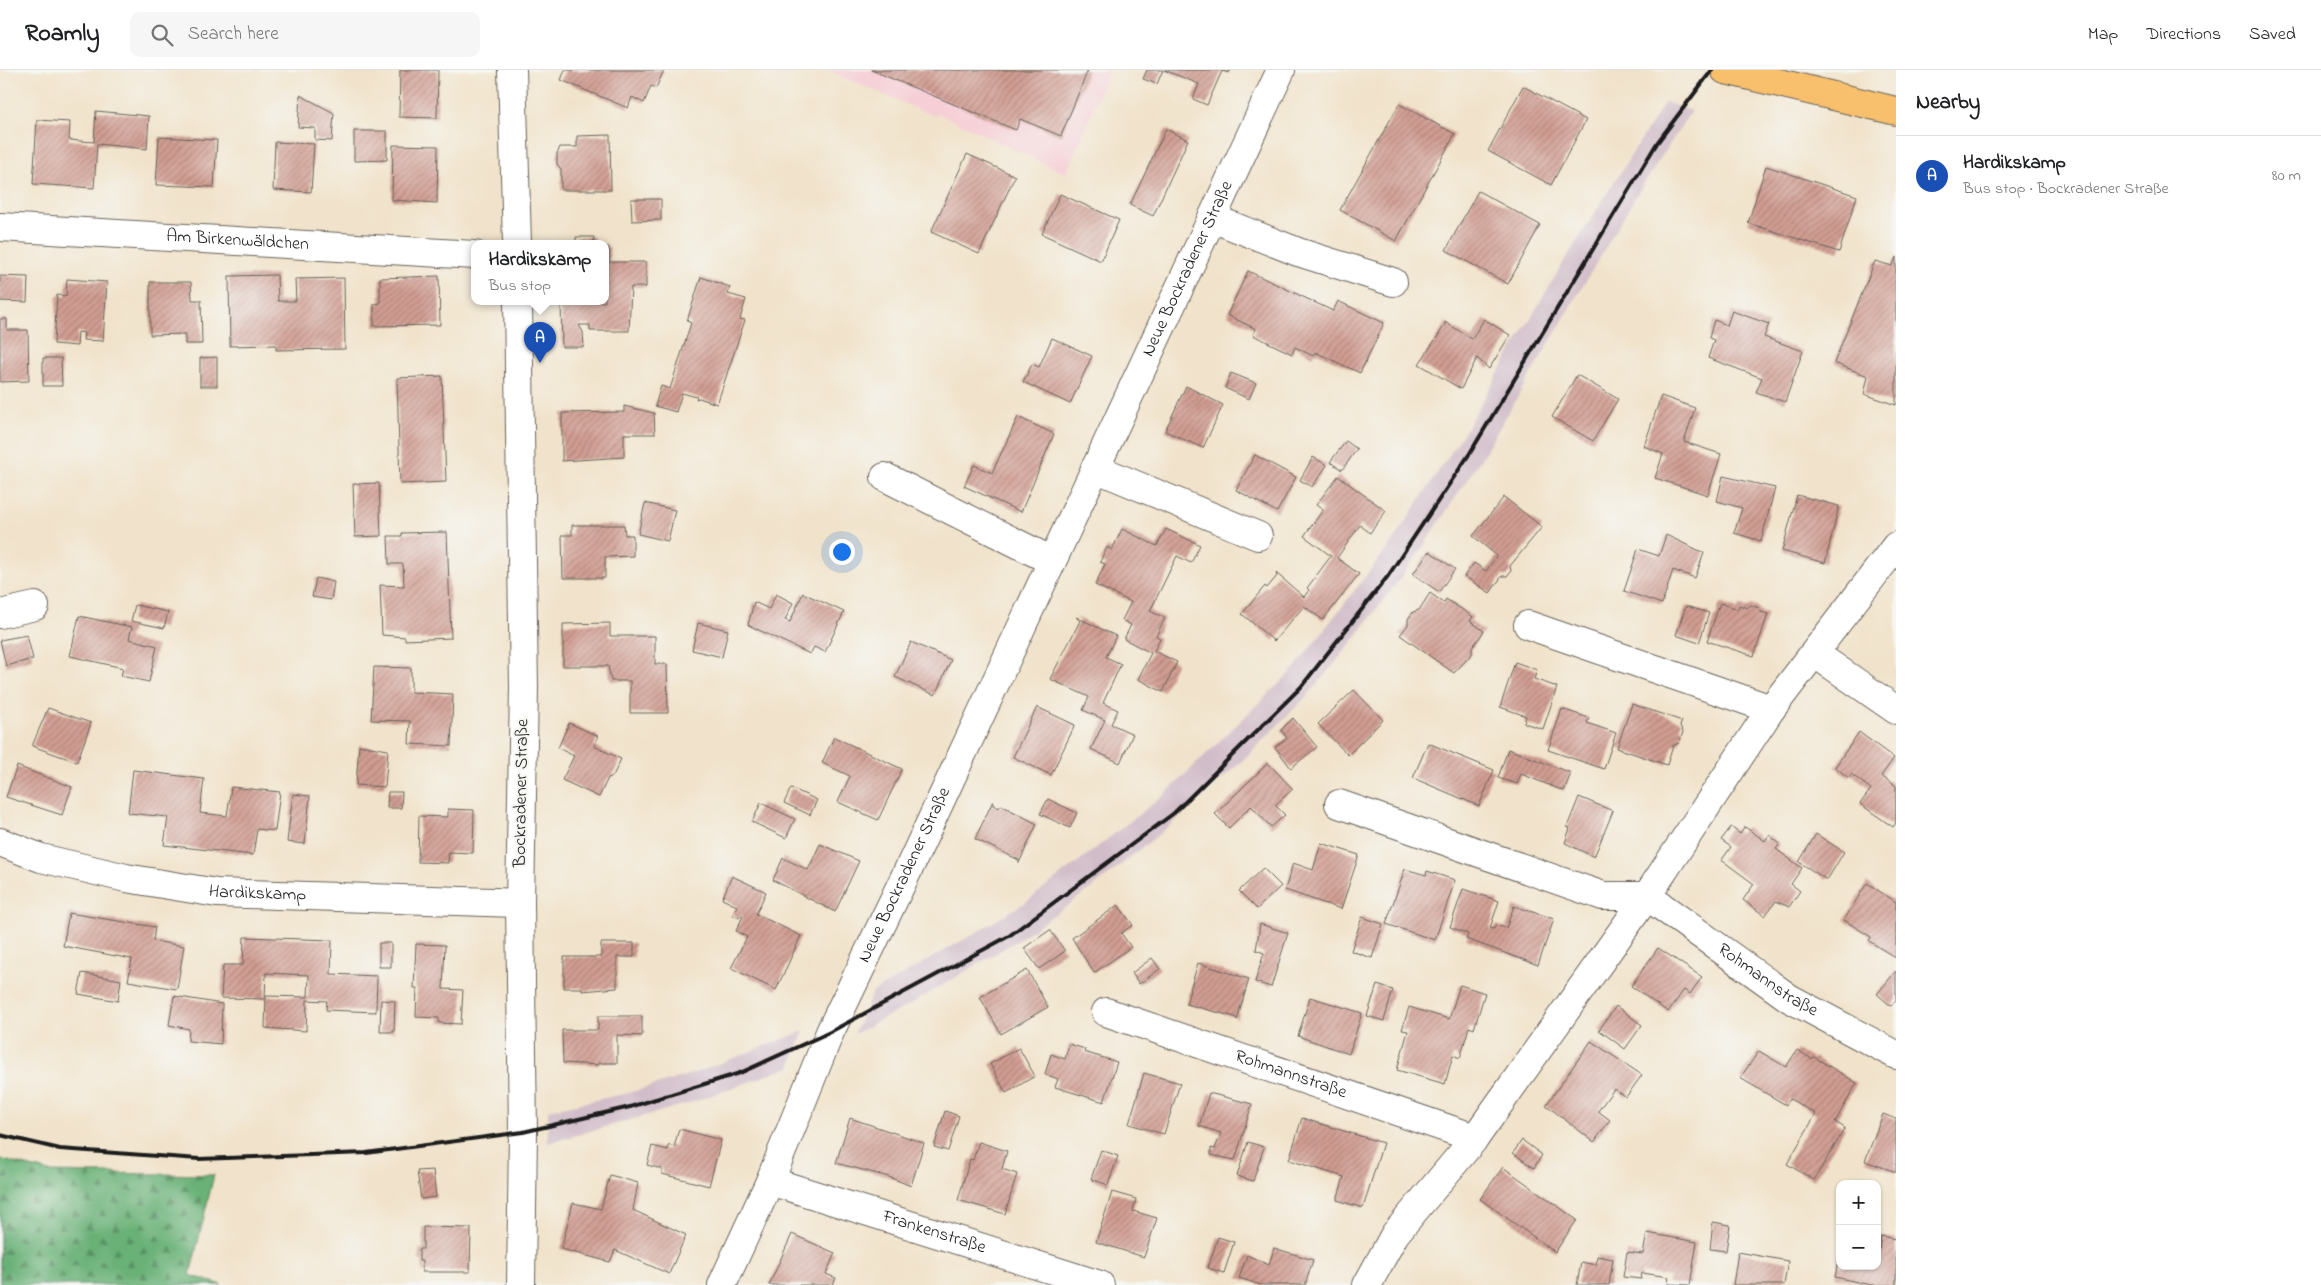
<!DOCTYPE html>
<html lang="en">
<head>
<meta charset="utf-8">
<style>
	:root { --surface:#fff; --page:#f6f6f6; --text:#202124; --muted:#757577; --line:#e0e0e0; --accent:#1a73e8 }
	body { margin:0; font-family:"Indie Flower",sans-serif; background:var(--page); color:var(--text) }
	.controls { position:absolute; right:15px; bottom:15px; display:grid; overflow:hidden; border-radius:10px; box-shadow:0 1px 4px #0004 }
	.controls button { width:45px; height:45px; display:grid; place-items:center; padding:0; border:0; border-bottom:1px solid var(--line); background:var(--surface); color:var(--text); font:25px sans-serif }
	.you { position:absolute; left:841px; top:481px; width:18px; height:18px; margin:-12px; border:4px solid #fff; border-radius:50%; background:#1a73e8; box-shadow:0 0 0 8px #1a73e833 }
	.badge { display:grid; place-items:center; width:32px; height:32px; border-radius:50%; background:var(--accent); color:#fff; font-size:16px; font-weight:700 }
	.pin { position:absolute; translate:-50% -41px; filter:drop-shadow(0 1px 2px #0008) }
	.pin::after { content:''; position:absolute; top:26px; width:18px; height:15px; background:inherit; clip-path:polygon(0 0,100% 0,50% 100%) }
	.popup { position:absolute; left:471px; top:170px; width:138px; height:65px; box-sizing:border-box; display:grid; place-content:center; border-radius:10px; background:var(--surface); filter:drop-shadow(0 1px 4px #0005); font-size:16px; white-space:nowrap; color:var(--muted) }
	.popup b { font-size:19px; color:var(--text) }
	.popup::after { content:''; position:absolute; left:50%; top:100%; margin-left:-10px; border:10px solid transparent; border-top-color:var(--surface) }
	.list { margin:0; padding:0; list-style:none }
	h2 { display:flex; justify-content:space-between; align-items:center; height:65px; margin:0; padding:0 20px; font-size:21px }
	h2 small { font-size:16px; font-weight:400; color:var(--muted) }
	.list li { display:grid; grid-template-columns:32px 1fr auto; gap:15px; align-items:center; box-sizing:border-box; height:80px; padding:0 20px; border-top:1px solid var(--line) }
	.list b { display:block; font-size:19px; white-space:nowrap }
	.list p { margin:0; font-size:16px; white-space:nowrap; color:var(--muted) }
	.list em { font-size:16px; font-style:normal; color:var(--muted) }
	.icon { flex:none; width:28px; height:28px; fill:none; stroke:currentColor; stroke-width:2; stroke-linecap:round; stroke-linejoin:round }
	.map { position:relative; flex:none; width:1896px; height:1215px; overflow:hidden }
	header { display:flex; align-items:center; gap:30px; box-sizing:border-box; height:70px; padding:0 25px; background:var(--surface); border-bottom:1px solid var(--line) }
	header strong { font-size:24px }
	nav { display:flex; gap:28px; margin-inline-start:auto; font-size:18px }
	.search { width:350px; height:45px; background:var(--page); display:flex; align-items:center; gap:12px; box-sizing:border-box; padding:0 18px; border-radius:10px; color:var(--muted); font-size:19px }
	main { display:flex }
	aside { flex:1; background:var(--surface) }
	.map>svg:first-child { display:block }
	.built { fill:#f6cfd6 }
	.industrial { fill:#d1bdc9 }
	.forest { fill:url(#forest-firs); stroke:#42664a }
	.building { fill:url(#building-hatch) }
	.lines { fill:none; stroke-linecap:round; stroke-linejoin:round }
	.minor-casing { stroke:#676259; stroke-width:30 }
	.major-casing { stroke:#676259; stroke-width:30 }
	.minor { stroke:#fff; stroke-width:28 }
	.major { stroke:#f8bf6c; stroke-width:28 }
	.rail { stroke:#1c1c1c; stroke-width:4 }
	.labels { text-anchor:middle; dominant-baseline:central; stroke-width:4; stroke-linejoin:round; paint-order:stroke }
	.street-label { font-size:18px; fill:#1c1c1c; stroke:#f6f6f2 }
</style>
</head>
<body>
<header>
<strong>Roamly</strong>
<div class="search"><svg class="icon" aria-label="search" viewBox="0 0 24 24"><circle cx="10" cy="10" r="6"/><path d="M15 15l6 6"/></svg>Search here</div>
<nav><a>Map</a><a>Directions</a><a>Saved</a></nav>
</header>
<main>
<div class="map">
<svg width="1896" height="1215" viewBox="0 0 1896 1215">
	<defs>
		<pattern id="forest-firs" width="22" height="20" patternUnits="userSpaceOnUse" patternTransform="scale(1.25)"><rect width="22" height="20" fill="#69b177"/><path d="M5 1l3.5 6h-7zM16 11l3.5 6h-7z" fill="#568f61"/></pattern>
		<pattern id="building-hatch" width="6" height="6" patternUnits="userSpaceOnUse" patternTransform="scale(1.25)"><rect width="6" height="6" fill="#d29e93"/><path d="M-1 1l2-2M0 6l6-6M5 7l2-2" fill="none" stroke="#aa8077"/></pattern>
	</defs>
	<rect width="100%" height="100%" fill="#f6f6f2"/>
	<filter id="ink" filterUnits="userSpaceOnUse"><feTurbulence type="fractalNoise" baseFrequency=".02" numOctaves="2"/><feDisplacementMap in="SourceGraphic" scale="10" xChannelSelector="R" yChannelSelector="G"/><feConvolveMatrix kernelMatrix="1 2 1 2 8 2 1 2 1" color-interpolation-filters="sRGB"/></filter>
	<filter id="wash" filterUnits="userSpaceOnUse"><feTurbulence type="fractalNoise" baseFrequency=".0096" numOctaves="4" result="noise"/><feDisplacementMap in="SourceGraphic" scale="20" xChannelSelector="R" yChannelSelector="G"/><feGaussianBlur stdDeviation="1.12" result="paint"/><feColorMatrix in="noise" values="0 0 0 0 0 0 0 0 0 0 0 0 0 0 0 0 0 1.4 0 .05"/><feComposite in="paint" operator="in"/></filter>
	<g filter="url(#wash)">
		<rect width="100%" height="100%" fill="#f1e3cb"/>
		<path class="built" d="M827 0H1109L1066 104 938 43 936 47Z"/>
		<path class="industrial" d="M1665 32 1691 41 1634 129 1484 384 1419 483 1349 576 1308 625 1243 690 1180 747 1095 816 1018 870 911 934 854 964 873 922 984 858 1026 832 1163 726 1292 601 1393 471 1465 361 1560 198Z
			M804 961 790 997 687 1034 548 1073V1040L629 1023 695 1003Z"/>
		<path class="forest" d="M0 1089 50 1102 214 1105 190 1205 222 1215H0Z"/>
		<g id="blocks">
			<path class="building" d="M400 0H438L437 48 399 47Z
				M565 0H664L656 18 651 16 644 33 632 27 628 38 561 10Z
				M871 0H1088L1061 66 1020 49 1016 60Z
				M1147 0H1163L1157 14 1143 9Z
				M1164 0H1230L1229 3 1222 1 1207 35 1193 29 1199 14Z
				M1523 16 1586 50 1551 115 1488 81Z
				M300 25 334 43 332 71 315 70V58L298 57Z
				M1399 34 1455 64 1396 171 1340 140Z
				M96 41 149 46 147 79 97 74 94 118 33 114 37 50 70 52 69 70 94 72Z
				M1166 59 1188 70 1153 146 1130 135Z
				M354 61H387V90L354 91Z
				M610 65 611 120H561V99L557 94V84L560 77H577V66Z
				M159 67 217 70 214 117 156 115Z
				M275 72 314 74 311 122 273 120Z
				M393 75 438 76 437 133 392 130Z
				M967 84 1015 106 979 184 931 162Z
				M1766 96 1857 126 1839 182 1748 153Z
				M1478 121 1540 155 1508 214 1446 180Z
				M1060 124 1119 150 1101 191 1042 164Z
				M631 129H661V150L632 151Z
				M576 167H594V174H576Z
				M605 177H609V192H646V217H631L629 261H590V255H579L583 262 584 277H562L561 232H605Z
				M1896 187V335L1864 324 1868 306 1834 293 1875 191 1892 196Z
				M1248 201 1333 241 1338 231 1384 253 1360 303 1315 282 1313 286 1295 277 1292 284 1253 265 1256 259 1227 245Z
				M277 205 278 231H296L295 209 344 208 345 279 276 280V275L230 276 229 206Z
				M0 206 28 207 27 232 0 231Z
				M439 206 440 255 374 256V234L380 233V208Z
				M701 207 730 217 728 224 746 229 740 249 745 250 717 334 699 328 696 329 697 327 682 323 676 342 655 336 661 316 670 319 691 253 687 251Z
				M67 209 107 212 103 271 83 270 84 263 78 262 77 276 54 274 57 225 66 226Z
				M150 212H191L192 230H201L202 274H185V264L150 265Z
				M1732 241 1769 254 1764 267 1803 281 1785 332 1756 322 1762 308 1708 288 1714 270 1709 268 1714 250 1727 255Z
				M0 249H7V260H28L29 311 0 312Z
				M1484 249 1510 265 1489 299 1477 288 1461 319 1419 294 1445 255V252L1472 269Z
				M1052 268 1092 286 1070 334 1023 312 1032 294 1039 297Z
				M217 287V316H200V288Z
				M43 288H61L62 316H43Z
				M1231 303 1256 313 1249 329 1225 318Z
				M1577 305 1618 329 1593 371 1552 347Z
				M442 306 446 412 400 414 397 308Z
				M1186 316 1223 335 1203 378 1165 361Z
				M1661 326 1695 338 1684 372 1721 384 1708 425 1655 408 1663 384 1644 376Z
				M624 336 654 343 655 364H624V387L562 391V343L624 342Z
				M1018 347 1054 364 1021 442 964 416 974 395 992 403Z
				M1346 371 1357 379 1342 400 1330 392Z
				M1255 385 1296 407 1277 442 1236 420Z
				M1313 387 1327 395 1312 417 1300 410Z
				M1338 406 1386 441 1370 463 1360 455 1337 488 1359 504 1323 550 1304 536 1274 571 1242 544 1265 516 1267 518 1277 506 1276 503 1304 527 1309 520 1307 518 1331 486 1304 466 1323 440 1316 435Z
				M1723 406 1775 418 1761 471 1734 463 1742 438 1717 431Z
				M379 413 381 466 355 467 353 414Z
				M1797 425 1839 436 1825 493 1782 481Z
				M1504 427 1542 457 1510 496 1511 501 1507 506H1502L1490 523 1464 506 1474 493 1486 501 1497 486 1473 466Z
				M645 433 675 440 668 471 638 464Z
				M572 455H624L625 465H633V486L605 487V508H563L562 465H572Z
				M1122 459 1157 476 1166 459 1200 475 1191 493 1177 486 1150 541 1165 548 1156 566 1160 568 1154 581 1177 592 1163 622 1138 609 1151 583 1124 569 1131 555 1122 550 1131 532 1095 515 1105 494 1100 492 1107 477 1112 480Z
				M447 462 451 568 405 570V567L382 565 380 515 404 516 403 494H389L388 466H402V463Z
				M1666 465 1704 483 1695 508 1673 500 1662 534 1624 521 1638 479 1659 486Z
				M1429 481 1455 499 1439 522 1413 504Z
				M316 508 334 512 331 530 312 527Z
				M803 523 844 542 825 582 814 577 810 584 748 555 754 532 769 539 776 524 793 533 785 550 790 552Z
				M1430 523 1444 533 1446 529 1466 542 1473 547 1470 551 1484 561 1472 578V584L1454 603 1400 565 1408 555V549L1413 542 1419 540Z
				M1720 533 1738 539 1739 535 1747 538 1751 535 1759 538 1761 542 1768 544 1754 586 1707 571Z
				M135 535 168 542 164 558 131 551Z
				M1686 536 1709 543 1699 573 1676 565Z
				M79 546 132 557 129 569 157 576 149 612 121 606 123 598 70 586Z
				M1076 547 1116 566 1106 587 1121 594 1103 633 1118 640 1111 654 1133 664 1120 693 1091 679 1105 650 1083 640 1089 627 1050 609 1080 551Z
				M610 553V566H655V594H667L668 643H630V611H611L608 596H563V554Z
				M698 553 728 560 722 587 692 580Z
				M27 565 33 589 6 596 0 570Z
				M911 572 951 590 935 625 895 607Z
				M1515 592 1537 600 1534 609 1557 617 1543 659 1524 653 1526 646 1500 637Z
				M374 597 411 598V622L453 624 451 676 409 674 410 651 371 650Z
				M1354 620 1383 650 1348 685 1318 654Z
				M1632 634 1682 651 1680 656 1683 662 1679 673 1673 676 1667 695 1617 678Z
				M1037 637 1075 655 1051 705 1013 687Z
				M48 638 91 653 77 692 32 676Z
				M1562 639 1589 648 1587 653 1616 663 1604 699 1548 680Z
				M1293 648 1317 677 1291 698 1275 677 1287 668 1281 660Z
				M569 653 598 666 594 676 621 689 613 706 608 708 599 727 562 710 574 686 558 678Z
				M1859 662 1894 688 1881 706 1896 716V753L1893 757 1860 734 1871 719 1851 704 1849 708 1835 697Z
				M834 667 902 699 878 750 838 732 850 706 822 693Z
				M1428 673 1494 700 1479 736 1413 708Z
				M359 675 388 680 385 717 356 715Z
				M1508 679 1571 703 1564 721 1521 704 1517 714 1498 708Z
				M1268 693 1293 719 1275 735 1285 745 1271 757 1251 736 1229 758 1215 744Z
				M17 696 72 717 62 745 6 727Z
				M133 700 204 709 200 743 227 746 231 717 280 722 275 761 257 759 253 785 164 775 168 747 128 743Z
				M791 718 817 730 810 745 784 733Z
				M388 722H402L401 738H387Z
				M293 724 310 726 305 774 287 772Z
				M1579 727 1613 741 1594 787 1565 773 1570 758 1567 757Z
				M1048 729 1077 743 1070 758 1040 744Z
				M993 731V735L999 738 1001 735 1037 754 1019 793V790L975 769Z
				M761 733 795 749 786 768 752 752Z
				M448 739 474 740 473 783 449 782 448 793 418 792 419 746 448 747Z
				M1731 757 1740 764 1745 757 1765 771 1769 765 1780 774 1776 779 1802 798 1791 814 1800 821 1789 837 1776 831 1765 846 1743 830 1754 814 1723 791H1721L1731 777 1721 770Z
				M1816 764 1844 782 1827 810 1799 792Z
				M1321 773 1359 785 1341 839 1285 820 1293 793 1313 800Z
				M820 774 859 791 835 842 773 810 783 788 808 800Z
				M1263 798 1281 816 1257 839 1239 821Z
				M1405 799 1426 805 1427 801 1455 810 1435 870 1386 854Z
				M732 806 766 822 756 844 801 866 776 920 731 898 747 867 736 861 743 846 741 845 739 848 732 845 737 836 722 829Z
				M1867 813 1896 832V888L1869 871 1871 867 1844 850Z
				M1463 819 1499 831 1490 858 1494 859 1496 855 1506 858 1514 836 1554 849 1538 895 1466 869 1468 864 1450 857Z
				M1118 835 1133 855 1121 863 1131 877 1094 903 1072 868Z
				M69 843 155 857 153 871 184 876 177 919 128 911 132 889 63 876Z
				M1362 847 1383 854 1372 888 1351 881Z
				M1260 854 1288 863 1271 917 1255 912 1264 883 1256 880Z
				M1050 860 1065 881 1039 899 1024 878Z
				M244 867 332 870 331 904 377 906 376 942 326 940 327 931 307 930 306 961 265 958 266 926 308 927 309 905 266 903 265 929 221 928 223 895H243Z
				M379 873H391V897H379Z
				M601 873H634V887H617V918L582 921V918H564V887H601Z
				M416 874 445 875 443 919 463 920 461 954 439 953V948L416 947 417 918H414Z
				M1658 878 1702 907 1690 924 1684 920 1668 942 1631 916Z
				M1152 888 1160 899 1139 914 1132 903Z
				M1198 893 1249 909 1237 950 1235 947 1186 934Z
				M1027 900 1048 937 1001 964 980 927Z
				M1896 901V930L1891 936 1877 924Z
				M82 903 121 910 118 931 78 924Z
				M1377 915 1393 920 1384 951 1367 946Z
				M1460 915 1485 923 1474 959 1469 957 1460 988 1453 985 1445 1014 1397 1000 1408 961 1402 960 1409 937 1449 949Z
				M174 926 222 934 221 974 188 971 189 959 169 955Z
				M1310 927 1362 943 1349 984 1298 966Z
				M381 930 395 931 394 962H380Z
				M1616 936 1642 955 1625 979 1599 960Z
				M598 946H642V966L617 965V993H599V995L563 993 562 960H598Z
				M1591 971 1642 1005 1626 1027 1614 1019 1598 1041 1610 1050 1594 1072 1546 1035Z
				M1069 974 1085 979 1084 982 1117 992 1104 1032 1055 1017 1058 1009 1045 1004 1051 984 1065 989Z
				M1019 978 1035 1006 1006 1023 990 994Z
				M1797 980 1812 989 1814 987 1857 1013 1835 1052 1845 1058 1814 1110 1787 1094 1816 1044 1790 1029 1786 1035 1740 1008 1759 981 1786 997Z
				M1144 1003 1180 1013 1164 1064 1129 1054Z
				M1209 1023 1252 1034 1235 1090 1211 1085V1078L1215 1079 1221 1063 1199 1056Z
				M945 1041 959 1046 948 1081 934 1077Z
				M1883 1044 1896 1049V1102L1865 1091Z
				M850 1048 924 1073 911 1116 889 1107 836 1093Z
				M1302 1048 1383 1073 1363 1138 1337 1130 1344 1107 1289 1090Z
				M679 1059 721 1070 709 1116 662 1104V1099L647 1095 652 1076 668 1080 669 1075 674 1077Z
				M1522 1070 1542 1085 1534 1098 1513 1083Z
				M979 1072 1007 1081 1002 1099 1017 1104 1005 1144 958 1130 970 1089 973 1090Z
				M1248 1072 1264 1077 1253 1111 1237 1106Z
				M1101 1080 1118 1086 1108 1115 1091 1109Z
				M1503 1097 1577 1150 1555 1182 1480 1129Z
				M433 1100 436 1127 421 1129 417 1101Z
				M610 1105 638 1113 633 1140 686 1165 669 1204 615 1180 610 1192 561 1179 573 1133 601 1139Z
				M1112 1122 1136 1129 1133 1141 1157 1148 1144 1187 1096 1172Z
				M1713 1152 1730 1155 1726 1181 1710 1179Z
				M423 1157 471 1158 470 1202H422V1191H419V1179H423Z
				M1647 1163 1697 1172 1690 1215 1668 1214 1669 1207 1642 1203 1641 1209 1623 1207 1627 1182 1643 1184Z
				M792 1164 835 1183 826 1204 836 1208 833 1215H769Z
				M1881 1166 1896 1169V1215H1871L1835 1207 1839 1186 1840 1196H1877Z
				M1218 1167 1234 1172 1224 1203 1208 1198Z
				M1274 1178 1313 1190 1305 1215H1261L1239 1208 1247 1185 1269 1195Z
				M1738 1182 1788 1191 1784 1215H1733Z
				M1597 1186 1613 1189 1609 1215H1577L1581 1192 1596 1195Z"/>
		</g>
	</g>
	<g filter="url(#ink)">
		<use href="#blocks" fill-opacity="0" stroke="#676259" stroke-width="1"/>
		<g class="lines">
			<defs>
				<g id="minor">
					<path d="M512 0 517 174"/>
					<path d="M1212 148 1298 182 1393 212"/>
					<path id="s1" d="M0 157 475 185"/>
					<path d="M518 232 524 618 520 833 523 1062 521 1215"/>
					<path d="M1095 398 1258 466"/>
					<path d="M885 407 1052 491"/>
					<path d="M0 544 35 536"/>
					<path d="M1528 555 1771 639"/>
					<path d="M1814 583 1896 640"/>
					<path id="s2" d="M1339 734 1603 826H1647L1789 928 1896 985"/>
					<path id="s3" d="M0 772 41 788 126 808 217 823 520 833"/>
					<path id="s4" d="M1106 942 1475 1068"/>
					<path id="s5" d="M770 1111 1100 1215"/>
					<path id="s6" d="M722 1215 770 1111 830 962 911 794 1281 0"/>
					<path d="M1367 1215 1395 1164 1475 1068 1647 826 1771 639 1896 476"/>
				</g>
				<path id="major" d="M1725 0 1896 41"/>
			</defs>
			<use href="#minor" class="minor-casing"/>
			<use href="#major" class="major-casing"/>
			<use href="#minor" class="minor"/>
			<use href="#major" class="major"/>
			<path class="rail" d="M0 1065 60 1079 199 1089 366 1083 523 1062 630 1037 740 1003 830 962 1009 866 1174 743 1301 617 1388 506 1470 383 1657 73 1712 0"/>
		</g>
	</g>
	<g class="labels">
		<g class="street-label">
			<text stroke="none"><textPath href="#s1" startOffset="238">Am Birkenwäldchen</textPath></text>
			<text stroke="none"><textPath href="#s6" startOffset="1118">Neue Bockradener Straße</textPath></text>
			<text transform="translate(522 723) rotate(-89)">Bockradener Straße</text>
			<text stroke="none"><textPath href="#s6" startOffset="449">Neue Bockradener Straße</textPath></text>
			<text stroke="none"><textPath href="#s3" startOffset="264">Hardikskamp</textPath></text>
			<text stroke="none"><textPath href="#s2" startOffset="471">Rohmannstraße</textPath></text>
			<text stroke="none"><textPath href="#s4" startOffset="195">Rohmannstraße</textPath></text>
			<text stroke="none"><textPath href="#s5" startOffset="172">Frankenstraße</textPath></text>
		</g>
	</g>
</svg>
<div class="controls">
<button>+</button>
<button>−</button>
</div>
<div class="you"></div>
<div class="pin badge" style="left:540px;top:293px;background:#1a4fb4">A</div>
<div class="popup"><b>Hardikskamp</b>Bus stop</div>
</div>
<aside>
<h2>Nearby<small></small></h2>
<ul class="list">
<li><span class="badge" style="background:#1a4fb4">A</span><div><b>Hardikskamp</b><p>Bus stop · Bockradener Straße</p></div><em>80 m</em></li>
</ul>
</aside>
</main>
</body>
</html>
